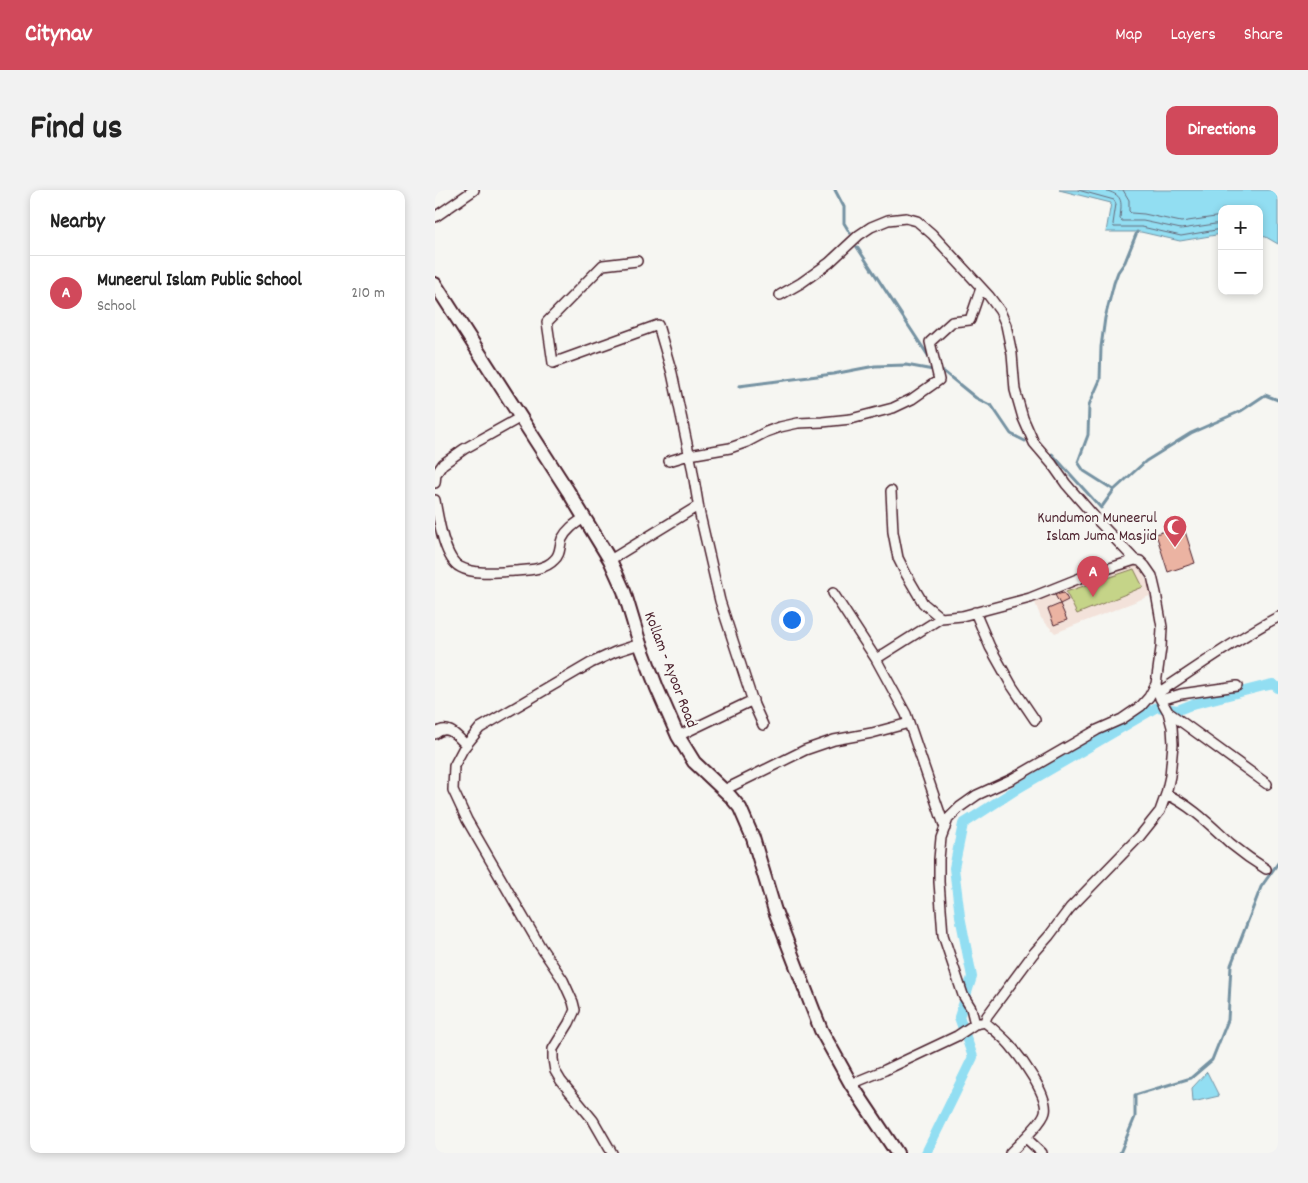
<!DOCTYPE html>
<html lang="en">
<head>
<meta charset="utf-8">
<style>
	:root { --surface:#fff; --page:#f2f2f2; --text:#222; --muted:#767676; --line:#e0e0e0; --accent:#d1495b }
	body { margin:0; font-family:Dekko,sans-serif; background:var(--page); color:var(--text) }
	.controls { position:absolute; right:15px; top:15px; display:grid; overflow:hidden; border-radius:10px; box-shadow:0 2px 8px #0003 }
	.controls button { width:45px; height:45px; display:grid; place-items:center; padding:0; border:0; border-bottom:1px solid var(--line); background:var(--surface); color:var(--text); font:25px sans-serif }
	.you { position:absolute; left:356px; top:429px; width:18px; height:18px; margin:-12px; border:4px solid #fff; border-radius:50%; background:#1a73e8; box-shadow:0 0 0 8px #1a73e833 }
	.badge { display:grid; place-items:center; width:32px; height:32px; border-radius:50%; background:var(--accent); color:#fff; font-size:16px; font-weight:700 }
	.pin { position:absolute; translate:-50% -41px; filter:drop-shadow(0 1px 2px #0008) }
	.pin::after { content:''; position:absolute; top:26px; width:18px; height:15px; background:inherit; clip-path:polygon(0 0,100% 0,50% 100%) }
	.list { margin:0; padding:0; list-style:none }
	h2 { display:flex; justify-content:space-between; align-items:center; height:65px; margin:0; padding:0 20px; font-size:21px }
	h2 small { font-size:16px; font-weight:400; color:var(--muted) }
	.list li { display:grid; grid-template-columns:32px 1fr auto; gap:15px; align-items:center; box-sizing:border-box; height:75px; padding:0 20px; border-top:1px solid var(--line) }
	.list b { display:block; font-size:19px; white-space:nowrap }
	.list p { margin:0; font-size:16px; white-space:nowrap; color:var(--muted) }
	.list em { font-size:16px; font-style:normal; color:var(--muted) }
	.map { position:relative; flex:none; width:843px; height:963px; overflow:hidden; border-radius:10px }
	header { display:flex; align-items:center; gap:30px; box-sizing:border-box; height:70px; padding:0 25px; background:var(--accent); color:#fff }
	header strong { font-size:24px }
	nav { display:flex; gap:28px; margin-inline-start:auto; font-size:18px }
	.intro { display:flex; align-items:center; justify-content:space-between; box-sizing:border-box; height:120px; padding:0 30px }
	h1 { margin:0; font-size:35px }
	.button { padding:12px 22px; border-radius:10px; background:var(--accent); color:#fff; font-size:18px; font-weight:700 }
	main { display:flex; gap:30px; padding:0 30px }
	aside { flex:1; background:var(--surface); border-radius:10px; box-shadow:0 2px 8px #0003 }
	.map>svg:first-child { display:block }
	.built { fill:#f3e2da }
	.green { fill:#c5d488; stroke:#887a5a }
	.water { fill:#92def2; stroke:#7592a2 }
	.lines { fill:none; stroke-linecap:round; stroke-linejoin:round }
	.shore { stroke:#676b7b; stroke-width:1 }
	.stream { stroke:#7592a2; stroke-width:3 }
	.canal { stroke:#92def2; stroke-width:10 }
	.building { fill:#ebb3a2; stroke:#4a1f2b }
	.street-casing { stroke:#4a1f2b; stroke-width:12 }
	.secondary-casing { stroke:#4a1f2b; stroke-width:16 }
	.street { stroke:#f6f6f2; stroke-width:9 }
	.secondary { stroke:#f6f6f2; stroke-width:12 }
	.labels { text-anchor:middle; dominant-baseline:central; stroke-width:4.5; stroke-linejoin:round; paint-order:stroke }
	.poi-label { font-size:16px; fill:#4a1f2b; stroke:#f6f6f2; text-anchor:end }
	.street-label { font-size:16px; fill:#4a1f2b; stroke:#f6f6f2 }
</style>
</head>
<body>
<header>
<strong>Citynav</strong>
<nav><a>Map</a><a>Layers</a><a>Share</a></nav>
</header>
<div class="intro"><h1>Find us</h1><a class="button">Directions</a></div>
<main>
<aside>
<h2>Nearby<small></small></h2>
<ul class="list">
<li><span class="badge">A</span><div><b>Muneerul Islam Public School</b><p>School</p></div><em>210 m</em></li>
</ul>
</aside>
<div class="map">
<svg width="843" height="963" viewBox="0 0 843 963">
	<rect width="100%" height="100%" fill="#f6f6f2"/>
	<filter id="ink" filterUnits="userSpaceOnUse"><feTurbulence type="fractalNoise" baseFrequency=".02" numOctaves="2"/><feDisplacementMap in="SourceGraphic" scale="10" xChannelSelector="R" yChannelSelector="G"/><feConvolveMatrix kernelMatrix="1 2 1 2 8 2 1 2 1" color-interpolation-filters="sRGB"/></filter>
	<g filter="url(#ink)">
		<path class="built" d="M701 375 707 382 715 397 717 405 620 443 606 428 599 410 684 378Z"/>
		<path class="green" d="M699 379 708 397 642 424 631 402Z"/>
		<path class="water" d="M624 0H843V54L831 47 824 46V19H787V44L745 51 706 42H671L676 13Z
			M772 882 784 906 758 912 757 898Z"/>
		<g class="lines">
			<path class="shore" d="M643 0 679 10 681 14 678 34 679 37H707L746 46 787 39
				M669 0C688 5 687 10 685 28L687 31H708L746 39 787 33
				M688 0 694 10V21L696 23 709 24 746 32 787 26"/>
			<path class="stream" d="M400 0 409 17V33L415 43
				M422 57 496 170
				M304 196 398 184 440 176 471 175 509 182 541 208 557 216 576 244 590 251
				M617 264 666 318 679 300 711 271 756 243 806 221 830 205 843 210
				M679 300 649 281 643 272 653 245 654 215 665 190 666 157 670 128 679 93 683 82 690 72 702 42
				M685 963 700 927V905L756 888 777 870 793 830 796 775 826 697 843 673"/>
			<path class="canal" d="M491 963 538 867 524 827 537 787 525 726 519 678 528 634 582 599 722 517 743 520 758 514 829 496 838 494 843 498"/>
		</g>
		<path class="building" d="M748 335 760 373 733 382 721 344Z
			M629 403 633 410 625 414 620 405Z
			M625 414 632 430 619 435 613 419Z"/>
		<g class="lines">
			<defs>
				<path id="street" d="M0 27 39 0
					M202 71 168 75 112 132 118 173 223 135 237 183 257 277 265 325 285 411 319 515 328 535
					M345 105 366 93 394 73 424 45 436 37 453 30 471 28 482 31 497 44 554 106 565 121 571 135 577 164 580 200 588 228 599 253 617 274 631 294 665 333 700 370
					M234 271 254 265 295 258 312 252 331 242 345 237 363 233 387 232 416 229 458 218 477 209 504 190 495 152 517 132 535 130 546 98
					M0 293 1 284 8 274 29 259 86 227
					M456 301 458 342 463 368 471 384 488 413 506 428 527 426 595 408 650 386 700 370 705 371 710 376 717 386 721 403 727 437 726 458 721 494 714 507 706 516 687 529 662 540 577 589 542 605 525 617 513 629 506 648 504 669V692L508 745 528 805 536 818 540 834
					M0 310C3 327 9 369 25 377 39 385 64 382 79 381 92 380 110 380 119 370 126 364 124 357 127 349 132 339 140 334 149 328
					M175 370 263 316
					M398 403 441 469 471 524 510 638
					M540 422 555 457 577 496 600 530
					M441 469 506 428
					M723 503C763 477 801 449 843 427
					M726 510 746 504 802 496
					M733 522 832 594
					M0 544C13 533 22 546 31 555
					M243 546 318 510
					M289 600 370 560 399 550 437 543 474 533
					M731 604C757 616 775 635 796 654 807 663 818 671 831 679
					M550 832 552 826 598 764 614 746 635 718 705 646 725 621 731 604 735 586 738 554 737 537 733 522 725 508 721 494
					M416 894 450 880 522 846 540 834 550 832C558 839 568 847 575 855 586 868 614 906 610 922 608 932 583 955 575 963
					M591 948 607 963
					M177 963 158 930 126 891 120 881 118 869V859L134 833 140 820 138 812 128 790 105 756 80 713 32 630 18 600 19 576 28 559 45 538 156 473 180 462 205 454"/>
				<path id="secondary" d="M0 94 133 301 175 370 189 401 205 454 222 498 243 546 259 572 295 606 305 618 318 648 340 721 386 840 416 894 462 963"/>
			</defs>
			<use href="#street" class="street-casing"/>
			<use href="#secondary" class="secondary-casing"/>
			<use href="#street" class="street"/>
			<use href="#secondary" class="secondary"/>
		</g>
	</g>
	<defs>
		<symbol id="mosque-pin" viewBox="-11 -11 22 30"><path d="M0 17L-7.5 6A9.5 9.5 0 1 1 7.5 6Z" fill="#d1495b" stroke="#f6f6f2"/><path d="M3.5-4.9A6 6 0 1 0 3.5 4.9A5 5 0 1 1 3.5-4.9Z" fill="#fff"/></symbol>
	</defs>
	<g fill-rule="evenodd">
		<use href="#mosque-pin" x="726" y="323" width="28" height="38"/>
	</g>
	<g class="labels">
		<g class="poi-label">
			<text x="722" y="328">Kundumon Muneerul<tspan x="722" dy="18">Islam Juma Masjid</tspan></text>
		</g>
		<g class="street-label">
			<text transform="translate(235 480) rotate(69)">Kollam - Ayoor Road</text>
		</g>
	</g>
</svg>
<div class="controls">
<button>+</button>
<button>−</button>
</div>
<div class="you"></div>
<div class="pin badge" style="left:658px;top:407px">A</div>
</div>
</main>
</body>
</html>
